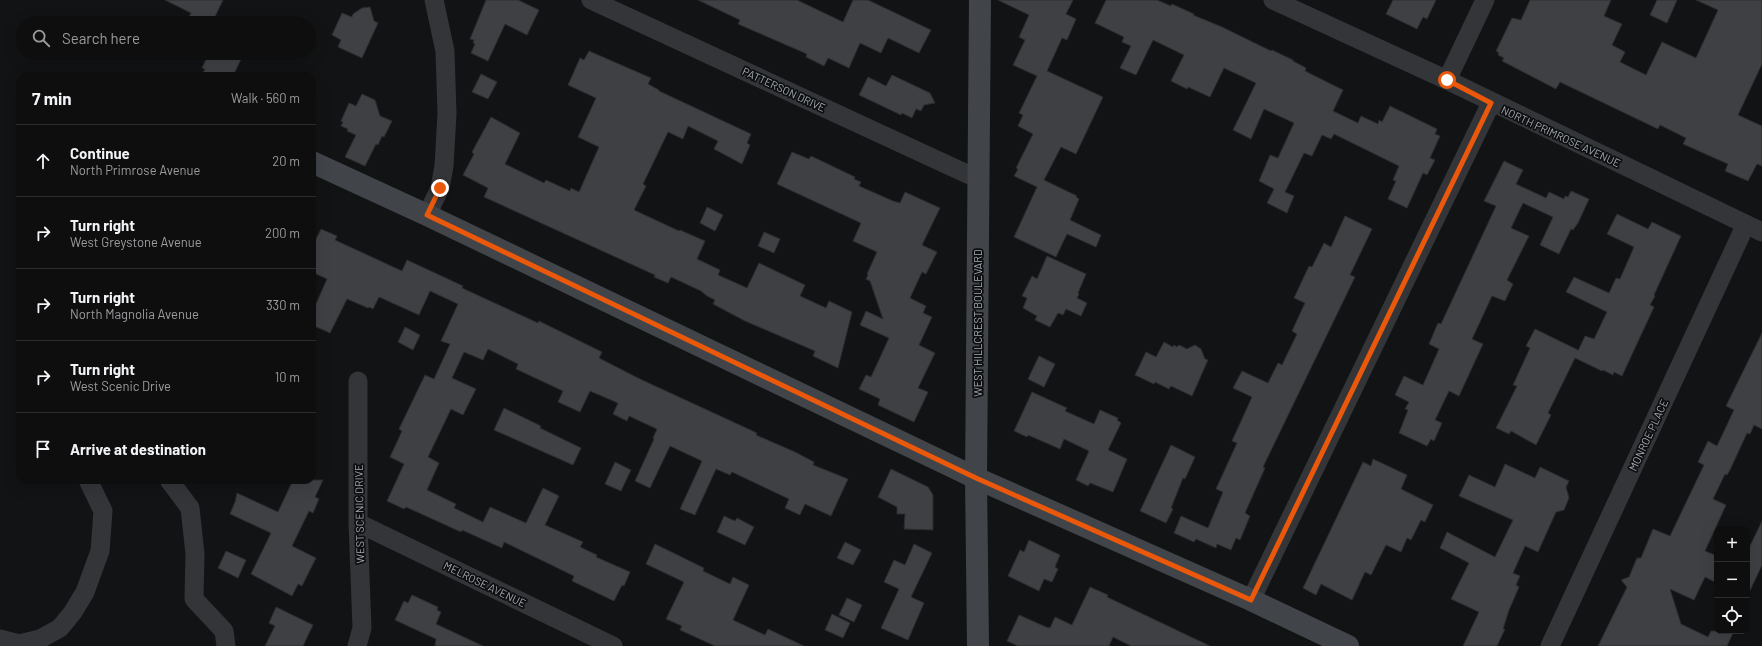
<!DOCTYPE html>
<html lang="en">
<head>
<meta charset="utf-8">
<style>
	:root { --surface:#0e0e0f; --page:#1c1c1d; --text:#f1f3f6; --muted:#9b9c9e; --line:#2e2e2f }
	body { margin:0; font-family:Barlow,sans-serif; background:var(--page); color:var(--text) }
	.controls { position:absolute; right:12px; bottom:12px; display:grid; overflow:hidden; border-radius:8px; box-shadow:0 4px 16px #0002 }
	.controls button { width:36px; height:36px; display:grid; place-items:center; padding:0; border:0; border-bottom:1px solid var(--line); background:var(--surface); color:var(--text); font:20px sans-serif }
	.stop { position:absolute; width:12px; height:12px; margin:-9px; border:3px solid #ea580c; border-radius:50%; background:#fff }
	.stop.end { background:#ea580c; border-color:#fff; box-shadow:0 1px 4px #0008 }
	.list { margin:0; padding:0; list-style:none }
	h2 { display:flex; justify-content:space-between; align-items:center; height:52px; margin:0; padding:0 16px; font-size:17px }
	h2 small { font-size:13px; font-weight:400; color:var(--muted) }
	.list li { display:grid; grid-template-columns:26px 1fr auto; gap:12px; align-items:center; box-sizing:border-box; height:72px; padding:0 16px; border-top:1px solid var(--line) }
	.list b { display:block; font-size:15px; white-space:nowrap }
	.list p { margin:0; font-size:13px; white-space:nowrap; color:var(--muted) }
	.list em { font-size:13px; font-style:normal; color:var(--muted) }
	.icon { flex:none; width:22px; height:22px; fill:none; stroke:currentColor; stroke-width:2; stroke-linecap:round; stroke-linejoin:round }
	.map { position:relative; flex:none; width:1762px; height:646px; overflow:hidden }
	.search { position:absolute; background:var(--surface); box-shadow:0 4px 16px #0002; left:16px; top:16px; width:300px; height:44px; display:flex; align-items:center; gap:10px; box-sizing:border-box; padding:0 14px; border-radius:22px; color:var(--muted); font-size:15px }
	.panel { position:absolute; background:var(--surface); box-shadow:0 4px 16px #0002; left:16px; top:72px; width:300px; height:412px; border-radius:12px }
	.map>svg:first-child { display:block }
	.building { fill:#3e4044; stroke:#2c2d30 }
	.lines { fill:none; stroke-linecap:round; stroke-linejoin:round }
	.street { stroke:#333539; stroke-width:19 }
	.secondary { stroke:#414449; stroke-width:22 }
	.route { stroke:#ea580c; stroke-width:5 }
	.labels { text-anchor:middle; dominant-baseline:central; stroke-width:3.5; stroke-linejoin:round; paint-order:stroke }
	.street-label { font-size:11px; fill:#a4aab5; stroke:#0d0e0f }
</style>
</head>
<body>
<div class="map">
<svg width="1762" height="646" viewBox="0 0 1762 646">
	<rect width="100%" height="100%" fill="#121314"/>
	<path class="building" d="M165 0H223L212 23H186L191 13Z
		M486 0H518L539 10 527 35 505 24 488 61 471 53 475 44 473 43 474 40 470 39Z
		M698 0H797L843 22 853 0H868L931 30 919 53 888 38 881 53 860 43 849 68 828 58 824 66 806 57 807 54 738 24 740 20Z
		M998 0H1073L1066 14 1076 19 1067 40 1062 38 1047 71 1103 97 1076 154 1061 147 1044 180 1077 196 1076 197 1079 199 1070 220 1101 235 1096 247 1067 234 1056 257 1014 237 1037 187 1014 176 1018 169 1016 168 1033 134 1018 126 1023 115 1019 113 1037 76 1013 65 1025 40 1019 37 1029 15Z
		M1106 0H1157L1171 6 1172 4 1194 14 1193 15 1222 27 1271 51 1272 50 1293 60V61L1306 68 1305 71 1343 90 1333 111 1358 123 1361 116 1378 124 1379 120 1382 122 1390 106 1437 129 1435 134 1440 136 1430 158 1435 160 1427 175 1423 173 1407 208 1388 199 1396 181 1393 180 1399 166 1334 134 1331 139 1322 135 1312 156 1304 153 1285 192 1294 196 1287 213 1267 203 1274 189 1259 181 1270 155 1278 158 1294 123 1264 109 1251 139 1233 130 1256 83 1224 68 1210 97 1188 87 1187 89 1171 81 1184 55 1153 40 1136 75 1120 68 1131 46 1122 42 1124 37 1095 23Z
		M1393 0H1436L1427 19 1423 17 1417 29 1386 14Z
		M1530 0H1611L1604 16 1622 24 1612 45 1625 52 1620 62 1646 75 1662 42 1696 58 1718 10 1696 0H1762V64L1738 115 1762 126V166L1757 164 1748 181 1725 171 1728 164 1683 144 1686 138 1660 125 1658 129 1560 82 1556 89 1502 61 1504 58 1498 55 1499 53 1496 51 1497 49 1512 18 1521 20Z
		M1657 0H1677L1667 23 1650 15Z
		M370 7 374 21 378 23 362 58 338 47 341 40 332 35 342 13 352 17 353 14 362 8Z
		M589 51 651 78 648 84 659 90V91L751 134 747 143 750 145 742 164 714 149 718 141 688 126 683 139 668 132 643 184 646 186 634 210 679 231 680 230 705 241 697 259 720 270 718 275 747 288 759 263 805 285 800 296 826 308 829 301 852 312 838 368 813 356 815 351 745 321 713 304 715 300 707 296 701 291 671 277 668 283 654 277 655 275 484 197 488 188 463 175 474 154 472 152 491 117 520 133 505 164 544 183 546 180 570 191 571 188 579 192 599 147 578 137 596 98 568 85 580 58 584 60Z
		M209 53H244L233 76H201L205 69 202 68Z
		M481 74 497 82 488 99 472 92Z
		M892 75 930 93 935 103 924 105 921 111 916 109 912 118 902 113 901 115 859 95 868 77 886 86Z
		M362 94 375 100 380 116 392 121 384 137 382 136 378 145 376 144 365 166 345 157 356 135 347 131 348 129 341 126 343 122 341 121 349 103 356 106Z
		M792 152 809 159 811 156 855 177 854 179 861 182 859 186 893 201 900 203 905 192 940 208 922 245 937 252 926 274 922 272 910 298 926 306 923 313 932 317 919 345 935 353 918 388 928 392 914 422 878 405 880 399 859 389 866 375 871 377 889 338 860 325 866 311 883 319 870 281 866 279 868 275 867 274 877 252 853 241 861 223 777 184Z
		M1504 161 1523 170 1516 184 1546 198 1549 192 1564 199 1565 196 1568 197 1571 191 1589 199 1578 223 1573 230 1571 229 1559 254 1540 245 1553 217 1523 203 1511 228 1529 236 1507 280 1513 284 1505 301 1492 296 1472 339 1483 344 1459 396 1449 391 1435 420 1442 423 1434 441 1431 439 1427 446 1399 433 1408 410 1405 409 1409 402 1395 395 1404 376 1423 385 1439 349 1429 344 1438 323 1441 324 1496 206 1484 201Z
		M707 207 723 215 715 231 700 223Z
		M1617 214 1648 229 1652 222 1681 236 1654 295 1655 296 1650 305 1654 307 1622 376 1614 372 1613 375 1603 370 1602 371 1575 358 1548 413 1551 415 1536 445 1511 431 1509 434 1496 428 1517 386 1513 385 1530 348 1526 346 1535 329 1578 350V351L1585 336 1594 339 1607 312 1566 292 1574 277 1609 293 1616 278 1620 279 1634 247 1607 234Z
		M1345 216 1372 229 1350 275 1355 277 1263 467 1265 468 1245 513 1250 516 1240 540 1236 538 1231 550 1217 544 1216 548 1196 539 1194 542 1174 533 1181 516 1208 528 1223 492 1216 489 1237 443 1232 441 1252 397 1233 388 1242 371 1268 383 1278 363 1282 365 1297 334 1292 331 1305 303 1294 298 1309 266 1312 267 1324 243 1331 247Z
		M321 229 337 236 335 240 402 271 407 260 463 286 462 288 538 323 539 321 602 352 599 358 640 379 757 433 756 435 795 452 814 462 813 465 848 479 831 516 805 504 800 515 785 508 789 499 732 472 730 475 716 469 695 515 680 509 702 461 670 446 650 488 635 481 654 439 653 438 657 429 629 416 627 421 613 414 618 403 590 391 580 412 558 402 563 391 516 369 518 364 488 349 483 360 464 352 452 378 476 389 463 415 451 409 428 457 439 463 427 490 456 504 454 508 483 522 490 507 526 523 543 488 559 496 545 525 583 542 580 547 597 555 596 557 630 572 624 586 622 585 614 601 572 581 574 576 504 542 502 548 462 530 461 532 406 507 404 509 387 501 404 464 390 457 402 431 399 429 425 375 434 379 450 344 441 341 458 304 430 291 419 315 379 297 373 309 369 307 368 308 347 299 330 333 312 325V313L327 279 312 272V247Z
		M764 232 780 239 774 253 758 246Z
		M1047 256 1086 274 1078 293 1079 294 1077 298 1087 303 1081 316 1066 309 1063 315 1058 313 1050 327 1035 320 1037 316 1023 308 1027 298 1022 296 1032 276 1037 279Z
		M405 327 420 335 413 350 398 342Z
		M1762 333V429L1754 425 1750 434 1747 433 1730 470 1727 475 1725 474 1713 499 1726 505 1705 551 1717 556V583L1705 577 1694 600 1670 589 1681 624 1708 637 1711 631H1734L1727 646H1598L1627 587 1621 580 1629 577 1637 558H1641L1653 529 1670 536 1704 465 1698 462 1708 441 1717 446 1734 410 1726 406Z
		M1164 342 1173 347 1174 345 1177 347 1179 345 1187 349 1195 345 1201 349 1205 359 1208 360 1192 396 1171 386 1169 389 1155 382 1154 384 1135 375 1146 352 1156 357Z
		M1039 356 1055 364 1044 387 1028 379Z
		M1032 392 1067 408 1065 411 1094 424 1100 410 1118 418 1117 420 1121 423 1108 450 1127 459 1113 492 1090 483 1088 486 1076 480 1089 451 1064 439 1060 449 1028 435 1027 437 1014 431Z
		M504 408 541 426 540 428 581 448 573 465 494 430Z
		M1171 445 1195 457 1185 479 1183 478 1171 508 1173 509 1166 523 1140 511Z
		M1373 459 1407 475 1401 489 1433 505 1425 522 1421 520 1411 540 1407 538 1401 552 1386 545 1371 575 1365 572 1352 600 1321 584 1316 595 1303 588 1363 462 1371 466Z
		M615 462 631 470 621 491 605 484Z
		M1505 464 1535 478 1540 467 1569 481 1566 487 1569 498 1564 510 1556 512 1538 552 1525 546 1513 573 1520 576 1516 585 1519 587 1509 610 1503 629H1505L1497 646H1463L1479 612 1451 599 1469 563 1440 548 1447 532 1495 557 1513 520 1459 496 1469 475 1495 487Z
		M891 469 928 487 933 495V530L904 529 905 514H897V507L878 497Z
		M293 480H323L315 497 319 499 313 513 309 511 292 546 316 558 302 586 298 584 292 596 251 574 271 533 230 514 235 502 237 493 278 512Z
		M724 516 735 521 737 518 754 527 745 545 717 532Z
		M1762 521V565L1747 597V552Z
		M1029 540 1060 555 1055 567 1058 569 1052 582 1044 579 1039 591 1008 576 1020 550 1024 552Z
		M845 542 861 550 853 565 837 558Z
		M655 544 704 568 703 571 730 584 733 577 749 585 733 620 765 635 768 629 804 646H715L680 630 682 626 666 619 684 582 646 564Z
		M914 544 932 553 911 597 924 603 908 640 881 628 899 589 884 582 894 560 905 565Z
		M226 551 246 560 238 578 218 568Z
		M1090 587 1108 595 1107 597 1210 646H1131L1113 637 1109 646H1018L1007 641 1019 615 1046 627 1050 628 1055 617 1072 625Z
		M412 595 438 607 437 610 441 612 436 624 483 646H435L436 639 395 620 404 601 408 603Z
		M847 598 862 605 854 622 839 615Z
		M276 607 313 625 303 646H265L275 626 269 623Z
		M832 614 850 623 843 638 825 630Z"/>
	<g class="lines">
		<path class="street" d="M591 0 978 179
			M1273 0 1447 80 1762 232
			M1447 80 1485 0
			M427 215 440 188 444 166 447 114 445 51 434 0
			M169 480 190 508 195 554 194 599 224 631 226 646
			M358 523 613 646
			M1251 600 1491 103
			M0 639 19 644 40 639 60 628 73 612 85 592 100 551 103 511 88 480
			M357 646 362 628 358 523V381
			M1550 646 1746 224"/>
		<path class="secondary" d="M312 162 427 215 976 478 1251 600 1348 646
			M978 646 976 478 980 0"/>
	</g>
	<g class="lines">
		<path class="route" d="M440 188 427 215 976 478 1251 600 1491 103 1447 80"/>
	</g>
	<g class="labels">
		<g class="street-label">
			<text transform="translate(784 89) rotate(25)">PATTERSON DRIVE</text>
			<text transform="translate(1561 136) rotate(25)">NORTH PRIMROSE AVENUE</text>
			<text transform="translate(977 323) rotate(-90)">WEST HILLCREST BOULEVARD</text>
			<text transform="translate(1648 435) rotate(-65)">MONROE PLACE</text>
			<text transform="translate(359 514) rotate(-91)">WEST SCENIC DRIVE</text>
			<text transform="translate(485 584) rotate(26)">MELROSE AVENUE</text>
		</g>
	</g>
</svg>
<div class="controls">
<button>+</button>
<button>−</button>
<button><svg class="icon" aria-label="locate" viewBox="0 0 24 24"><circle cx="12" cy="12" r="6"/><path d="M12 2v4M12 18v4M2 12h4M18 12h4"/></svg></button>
</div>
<div class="stop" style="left:1447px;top:80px"></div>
<div class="stop end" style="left:440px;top:188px"></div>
<div class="search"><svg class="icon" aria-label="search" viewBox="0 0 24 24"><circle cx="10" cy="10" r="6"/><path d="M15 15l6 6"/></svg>Search here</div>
<section class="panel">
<h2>7 min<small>Walk · 560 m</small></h2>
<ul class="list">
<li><svg class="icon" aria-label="ahead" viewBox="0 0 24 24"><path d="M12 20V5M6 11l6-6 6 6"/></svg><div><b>Continue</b><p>North Primrose Avenue</p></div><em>20 m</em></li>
<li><svg class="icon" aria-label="right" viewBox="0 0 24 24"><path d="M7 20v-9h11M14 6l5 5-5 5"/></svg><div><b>Turn right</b><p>West Greystone Avenue</p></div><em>200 m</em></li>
<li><svg class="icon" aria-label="right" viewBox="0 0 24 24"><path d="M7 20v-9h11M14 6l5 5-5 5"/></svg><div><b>Turn right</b><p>North Magnolia Avenue</p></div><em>330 m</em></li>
<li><svg class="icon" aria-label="right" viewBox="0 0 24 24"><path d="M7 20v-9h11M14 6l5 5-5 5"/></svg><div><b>Turn right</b><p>West Scenic Drive</p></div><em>10 m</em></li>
<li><svg class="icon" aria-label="arrive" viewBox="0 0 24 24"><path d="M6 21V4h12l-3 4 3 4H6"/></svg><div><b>Arrive at destination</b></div></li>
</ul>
</section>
</div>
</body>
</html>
